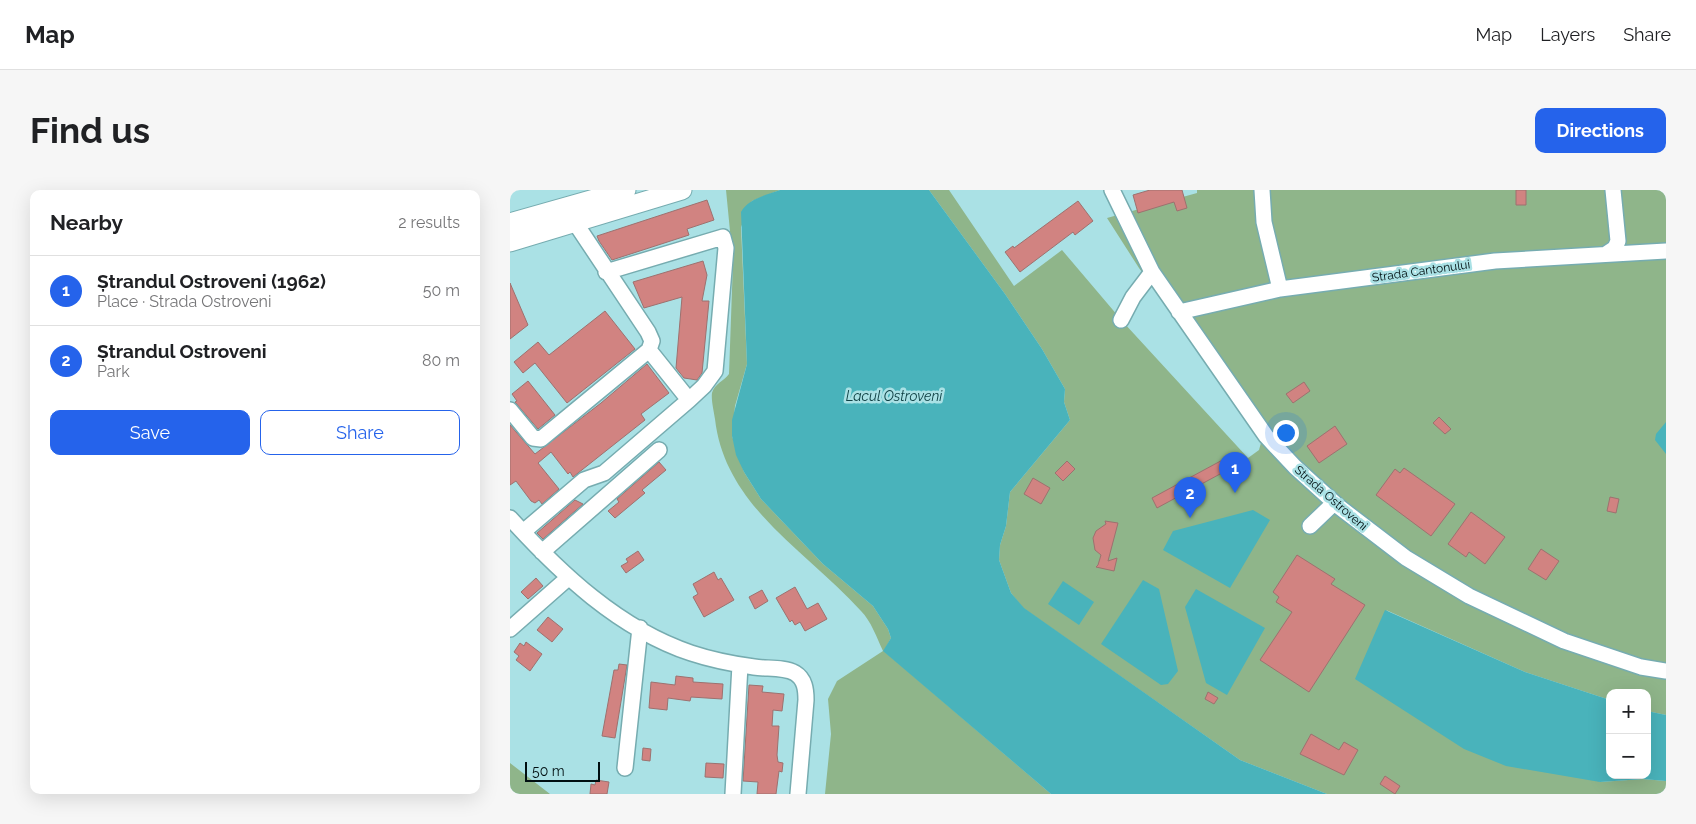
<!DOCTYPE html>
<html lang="en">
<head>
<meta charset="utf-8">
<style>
	:root { --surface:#fff; --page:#f6f6f6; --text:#202124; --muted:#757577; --line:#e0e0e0; --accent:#2563eb }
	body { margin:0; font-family:Raleway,sans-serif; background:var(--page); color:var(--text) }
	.controls { position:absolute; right:15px; bottom:15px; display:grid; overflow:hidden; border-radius:10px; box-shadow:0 5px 20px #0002 }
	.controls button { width:45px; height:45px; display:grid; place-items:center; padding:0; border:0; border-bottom:1px solid var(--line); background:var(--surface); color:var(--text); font:25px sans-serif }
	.scale { position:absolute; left:15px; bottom:12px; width:75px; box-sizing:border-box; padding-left:5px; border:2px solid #000f11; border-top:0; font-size:14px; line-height:18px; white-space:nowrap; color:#000f11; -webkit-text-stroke:4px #aae1e5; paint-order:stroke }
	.you { position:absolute; left:775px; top:242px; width:18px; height:18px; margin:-12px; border:4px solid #fff; border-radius:50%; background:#1a73e8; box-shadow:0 0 0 8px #1a73e833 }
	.badge { display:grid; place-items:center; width:32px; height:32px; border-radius:50%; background:var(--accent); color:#fff; font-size:16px; font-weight:700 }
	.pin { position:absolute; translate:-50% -41px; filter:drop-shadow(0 1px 2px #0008) }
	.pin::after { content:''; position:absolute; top:26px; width:18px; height:15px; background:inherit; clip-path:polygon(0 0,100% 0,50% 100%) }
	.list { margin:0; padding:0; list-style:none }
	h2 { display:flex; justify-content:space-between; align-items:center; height:65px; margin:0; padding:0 20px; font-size:21px }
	h2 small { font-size:16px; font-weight:400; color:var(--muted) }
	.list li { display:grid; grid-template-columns:32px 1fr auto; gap:15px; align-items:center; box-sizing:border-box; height:70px; padding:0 20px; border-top:1px solid var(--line) }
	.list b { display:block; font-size:19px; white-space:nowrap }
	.list p { margin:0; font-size:16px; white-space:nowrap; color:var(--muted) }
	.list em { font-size:16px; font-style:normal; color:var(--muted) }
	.actions { display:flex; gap:10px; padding:15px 20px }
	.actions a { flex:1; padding:11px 0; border:1px solid var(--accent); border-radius:10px; text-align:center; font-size:18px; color:var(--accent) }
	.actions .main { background:var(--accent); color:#fff }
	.map { position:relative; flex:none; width:1156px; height:604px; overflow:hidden; border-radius:10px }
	header { display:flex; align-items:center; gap:30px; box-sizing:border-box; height:70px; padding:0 25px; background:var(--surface); border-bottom:1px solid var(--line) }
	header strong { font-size:24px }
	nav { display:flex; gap:28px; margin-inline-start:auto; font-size:18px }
	.intro { display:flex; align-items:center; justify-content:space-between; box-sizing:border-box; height:120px; padding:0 30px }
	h1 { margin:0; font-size:35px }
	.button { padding:12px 22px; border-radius:10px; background:var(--accent); color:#fff; font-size:18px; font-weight:700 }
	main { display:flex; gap:30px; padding:0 30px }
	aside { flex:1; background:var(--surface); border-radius:10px; box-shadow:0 5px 20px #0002 }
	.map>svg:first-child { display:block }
	.green { fill:#8fb58a }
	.water { fill:#49b3bb }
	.building { fill:#d18381; stroke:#9d716f }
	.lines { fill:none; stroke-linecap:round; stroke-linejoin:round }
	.minor-casing { stroke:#76acb0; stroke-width:18 }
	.major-casing { stroke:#76acb0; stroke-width:21 }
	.minor { stroke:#fff; stroke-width:15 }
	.major { stroke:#fff; stroke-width:19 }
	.labels { text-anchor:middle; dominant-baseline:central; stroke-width:5; stroke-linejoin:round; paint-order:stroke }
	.street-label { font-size:12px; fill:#000f11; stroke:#aae1e5 }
	.water-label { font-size:14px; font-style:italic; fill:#0f4044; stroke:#aae1e5 }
</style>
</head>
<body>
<header>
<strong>Map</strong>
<nav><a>Map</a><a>Layers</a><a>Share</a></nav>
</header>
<div class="intro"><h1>Find us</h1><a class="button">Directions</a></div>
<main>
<aside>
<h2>Nearby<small>2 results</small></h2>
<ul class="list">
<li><span class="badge">1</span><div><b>Ștrandul Ostroveni (1962)</b><p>Place · Strada Ostroveni</p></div><em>50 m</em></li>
<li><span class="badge">2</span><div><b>Ștrandul Ostroveni</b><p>Park</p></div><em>80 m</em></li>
</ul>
<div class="actions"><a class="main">Save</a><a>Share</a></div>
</aside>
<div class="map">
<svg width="1156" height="604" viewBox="0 0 1156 604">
	<rect width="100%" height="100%" fill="#aae1e5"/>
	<path class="green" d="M216 0H270L242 11 231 37 237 174 225 216 222 246 234 282 251 309 313 374 363 416 378 439 381 448 374 461 541 604H315L321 544 318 509 327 491 373 461C367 448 361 431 351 421 297 361 215 317 205 229 204 222 201 210 202 203 204 194 214 191 219 184L223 72Z
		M419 0H439L504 96 552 60 614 133 738 268 749 260 752 249 629 78 597 28 687 3V0H1156V525L1137 521V503H1100V510L1015 482 876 420 1090 592 1133 589 1156 591V604H817L730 570 513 418 501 403 489 370 490 355 496 336 500 302 560 230 554 212 555 199 532 159 495 104Z
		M0 573 40 604H0Z"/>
	<path class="water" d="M270 0H419L495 104 532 159 555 199 554 212 560 230 500 302 496 336 490 355 489 370 501 403 514 418 730 570 817 604H541L373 461 381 448 378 439 363 416 313 374 251 309 234 282 226 265 222 246V230L237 174 231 22C238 9 256 5 270 0Z
		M1156 232V264L1145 250 1146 244Z
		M743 320 760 330 720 398 653 360 663 341Z
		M633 390 649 399 668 481 658 494 651 495 591 454Z
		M553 391 584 412 569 435 538 414Z
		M686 399 755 438 717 505 696 493 675 417Z
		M875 420 1015 482 1100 510V585H1137V521L1156 525V591L1133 589 1090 592 996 576 954 559 845 489Z"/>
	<path class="building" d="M640 0H672L677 18 667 21 664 12 628 23 623 5Z
		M1006 0H1016V15H1006Z
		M197 10 204 30 177 39 179 45 102 70 89 51 87 46Z
		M568 11 583 31 565 45 563 42 510 82 495 62 503 56 504 58Z
		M193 71 197 85 192 111H199L192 183 187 190 174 188 166 178 172 107 134 118 123 92Z
		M0 93 18 135 0 149Z
		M95 121 125 159 57 213 25 173 13 183 4 172 28 152 39 165Z
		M137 174 159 203 131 224 135 230 63 287 60 282 58 284 41 262 28 273 49 299 32 314 29 310 25 313 21 311 6 291 0 295V235L25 264 91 213Z
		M18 191 45 225 28 239 5 212 7 211 2 204Z
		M794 192 800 201 783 213 776 204Z
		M929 227 941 239 935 244 923 233Z
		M825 236 837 254 809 273 797 256Z
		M718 267 723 277 647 318 642 308Z
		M557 271 565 279 553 291 545 283Z
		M149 272 156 280 132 300 135 303 105 328 98 321 109 312 107 309Z
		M894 278 945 314 921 346 866 305 885 279 890 283Z
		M523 288 540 298 531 314 514 304Z
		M1100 307 1109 309 1106 323 1097 321Z
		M65 310 73 314 33 349 27 343Z
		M961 322 995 347 975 374 959 362 956 367 938 354Z
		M595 331 608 333 598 371 607 368 604 381 586 377 588 375 591 365 585 360 583 348 586 341 596 334Z
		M1031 359 1049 371 1036 390 1018 379Z
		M128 361 134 370 116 383 111 376 118 372 116 369Z
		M787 365 825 389 821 394 855 415 799 502 750 470 782 422 766 412 769 407 763 402Z
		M204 382 208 390 211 388 224 410 194 427 183 407 188 404 183 394Z
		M26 388 33 396 18 409 11 402Z
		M285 397 297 419 308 413 317 429 295 441 290 432 285 435 282 430 280 432 266 408Z
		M252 400 258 411 245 419 239 407Z
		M38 427 53 439 42 452 27 440Z
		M16 452 32 464 20 481 6 470 9 466 4 462 10 453 14 456Z
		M109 474 117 475 105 548 92 546 104 480H108Z
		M166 486 183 488V492L213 494 212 509 181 507 180 511 158 508 157 520 139 518 141 492 165 495Z
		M239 495 253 496 252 502 274 504 272 521 263 520 262 536H269L267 565 268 572 273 573 272 582 269 581 266 604H247L248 592 233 591Z
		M698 502 708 508 704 514 695 509Z
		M801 544 829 560 834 552 848 560 834 585 790 564Z
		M133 558 141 559 140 571 132 570Z
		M196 573 214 574 213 588 195 587Z
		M875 586 890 596 885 604 870 594Z
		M86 590 99 592 97 604H80L81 594 85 595Z"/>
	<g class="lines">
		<defs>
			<path id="minor" d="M602 0 642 82 756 246 785 277 828 316 896 368 959 406 1054 451 1131 477 1156 481
				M752 0 754 32 770 99
				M1096 64 1105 58 1108 51 1103 0
				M96 82 213 47 216 58 205 181 194 196 179 210
				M669 122 770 99 985 71 1156 61
				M611 130 623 107 642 82
				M0 220 23 248 31 249 139 160
				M0 328C50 383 109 439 181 463 202 470 223 474 244 477 257 479 274 477 285 483 295 489 296 500 296 510L288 604
				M800 336 824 313
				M13 342 74 290 94 283 179 210 139 160 142 151 138 142 66 34
				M32 362 149 260
				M0 439 58 388
				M115 578 130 438
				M223 604 230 475"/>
			<path id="major" d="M0 33 116 0
				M0 52 172 0"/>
		</defs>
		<use href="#minor" class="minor-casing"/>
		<use href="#major" class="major-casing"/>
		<use href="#minor" class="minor"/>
		<use href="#major" class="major"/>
	</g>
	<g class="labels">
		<g class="street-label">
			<text transform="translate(911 81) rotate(-8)">Strada Cantonului</text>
			<text transform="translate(821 308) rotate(41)">Strada Ostroveni</text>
		</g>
		<g class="water-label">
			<text x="384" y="206">Lacul Ostroveni</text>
		</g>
	</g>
</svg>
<div class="controls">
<button>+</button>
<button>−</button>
</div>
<div class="scale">50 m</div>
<div class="you"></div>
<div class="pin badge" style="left:725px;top:303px">1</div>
<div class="pin badge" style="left:680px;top:328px">2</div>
</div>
</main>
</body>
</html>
